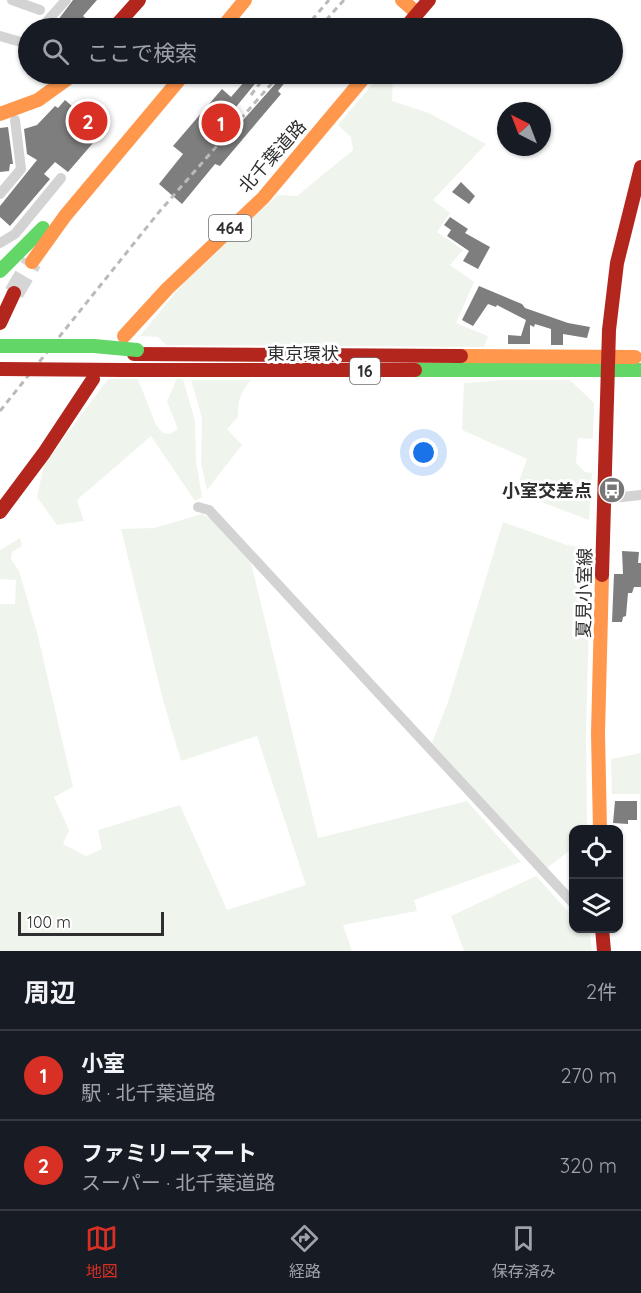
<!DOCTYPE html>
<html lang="ja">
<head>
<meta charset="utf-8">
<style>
	:root { --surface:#171b24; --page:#242831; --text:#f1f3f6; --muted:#9ea1a6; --line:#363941; --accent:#d93025 }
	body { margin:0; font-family:Quicksand,"Noto Sans JP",sans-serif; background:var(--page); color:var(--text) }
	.controls { position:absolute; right:18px; bottom:18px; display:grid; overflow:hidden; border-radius:12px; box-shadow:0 2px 4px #0004 }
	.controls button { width:54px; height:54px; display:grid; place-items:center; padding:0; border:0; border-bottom:2px solid var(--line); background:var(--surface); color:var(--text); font:30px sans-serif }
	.compass { position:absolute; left:497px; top:102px; width:54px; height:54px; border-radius:50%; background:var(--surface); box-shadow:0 2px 4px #0004; rotate:318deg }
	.scale { position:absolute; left:18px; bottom:15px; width:146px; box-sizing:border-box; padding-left:6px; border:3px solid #2e2e2e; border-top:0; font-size:16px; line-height:21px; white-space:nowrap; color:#2e2e2e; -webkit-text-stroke:4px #fff; paint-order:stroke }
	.you { position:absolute; left:424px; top:453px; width:21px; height:21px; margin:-15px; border:4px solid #fff; border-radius:50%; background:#1a73e8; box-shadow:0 0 0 9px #1a73e833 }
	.badge { display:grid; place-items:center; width:39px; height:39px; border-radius:50%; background:var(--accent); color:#fff; font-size:20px; font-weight:700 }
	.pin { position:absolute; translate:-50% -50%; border:3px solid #fff; box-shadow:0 2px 6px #0006 }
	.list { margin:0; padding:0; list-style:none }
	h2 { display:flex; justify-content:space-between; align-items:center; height:78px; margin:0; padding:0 24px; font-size:26px }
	h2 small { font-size:20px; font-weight:400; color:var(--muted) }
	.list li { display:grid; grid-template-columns:39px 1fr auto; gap:18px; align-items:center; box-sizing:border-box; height:90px; padding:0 24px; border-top:2px solid var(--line) }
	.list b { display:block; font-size:22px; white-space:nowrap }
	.list p { margin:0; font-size:20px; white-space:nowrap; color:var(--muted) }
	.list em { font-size:20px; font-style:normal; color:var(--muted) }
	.icon { flex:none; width:33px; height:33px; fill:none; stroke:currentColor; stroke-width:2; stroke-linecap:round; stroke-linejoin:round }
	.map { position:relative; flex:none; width:641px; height:951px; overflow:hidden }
	.search { position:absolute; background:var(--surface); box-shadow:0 2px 4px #0004; left:18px; right:18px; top:18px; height:66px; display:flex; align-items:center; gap:15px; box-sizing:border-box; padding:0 21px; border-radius:33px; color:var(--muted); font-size:22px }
	.sheet { height:258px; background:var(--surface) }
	nav { display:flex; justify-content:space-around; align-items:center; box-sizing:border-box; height:84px; border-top:2px solid var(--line); background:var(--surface); font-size:16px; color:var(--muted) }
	nav a { display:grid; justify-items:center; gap:3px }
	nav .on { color:var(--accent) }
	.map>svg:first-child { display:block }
	.green { fill:#eff5ec }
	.building { fill:#7e7e7e }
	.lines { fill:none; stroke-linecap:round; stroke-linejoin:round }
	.highway-tunnel { stroke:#d5d5d5; stroke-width:20; stroke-dasharray:20 10; stroke-linecap:butt }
	.street { stroke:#d3d3d3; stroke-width:10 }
	.fast { stroke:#63d668; stroke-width:14 }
	.slow { stroke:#ff974d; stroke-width:14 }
	.jam { stroke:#b3261e; stroke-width:14 }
	.rail { stroke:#bababa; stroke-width:3; stroke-dasharray:6 4.5; stroke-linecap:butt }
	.fast-bridge { stroke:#63d668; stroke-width:14 }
	.jam-bridge { stroke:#b3261e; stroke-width:14 }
	.labels { text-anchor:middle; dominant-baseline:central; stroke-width:6; stroke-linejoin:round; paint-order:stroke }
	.shield { fill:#fff; stroke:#6d6d6d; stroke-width:1.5 }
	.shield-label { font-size:16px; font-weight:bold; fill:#2e2e2e }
	.street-label { font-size:18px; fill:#2e2e2e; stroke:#fff }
	.poi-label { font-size:18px; font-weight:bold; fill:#2e2e2e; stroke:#fff; text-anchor:end }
</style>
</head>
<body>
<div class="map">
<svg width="641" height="951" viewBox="0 0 641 951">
	<rect width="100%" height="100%" fill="#fff"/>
	<path class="green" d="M381 74H393L392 101 429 113 486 144 433 200 450 213 437 232 463 250 450 265 474 282 456 323 488 336 484 347 166 345 158 337 140 336 204 258 278 195 297 196 353 150 351 137 338 125Z
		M177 378 183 379 195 421 196 461 202 497 195 501 151 436 77 500 84 521 57 525 37 497 44 465 108 379H138L156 425 163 433 170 434 178 429 167 402Z
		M191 380H251C241 392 237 401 238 417L227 429 242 445 207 490 201 463 202 418Z
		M505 380H570L594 403 593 439 578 438 576 463 585 472 592 473 589 520 515 492 527 459 462 430 464 383Z
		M202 514 212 519 251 563 318 838 467 801 521 862 414 900 417 911 343 925 352 951H0V604H15L16 580 0 579V550L20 538 22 546 12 552 11 559 19 571 37 632 73 787 54 797 69 830 63 844 86 856 102 849 98 830 180 805 227 910 306 885 257 736 181 761 163 700 121 529 154 528Z
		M503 522 567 545 591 549 586 732 587 829 574 830 573 848 547 868 432 743 448 702Z
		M641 753V832H640V794H612L611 759Z
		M536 876 573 917 574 928 584 929 590 935 592 951H464L451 916Z"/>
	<path class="building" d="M73 0H97L83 16 92 24 88 28H68L58 20Z
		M251 74H263L218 129 228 137 284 74 291 75 278 91 281 94 220 166 215 164 182 204 159 184 183 154 173 146 222 89 231 97Z
		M65 100 80 113 84 109 106 128 68 172 55 162 44 174 50 179 10 226 0 217V206L37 160 27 154 24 129 37 125 55 106 58 108Z
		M8 127 13 164H10L9 171 0 172V128Z
		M461 182 475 196 469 204 452 192Z
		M450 217 468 229 465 233 490 247 478 269 463 261 469 251 447 236 451 230 444 225Z
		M479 286 522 304 525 308 568 323 590 327 587 338 563 334V345H551V329L535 324 534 327 530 325V344H508V335L521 336 526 320 497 305 496 307 488 304 473 326 462 320Z
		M622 551 639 552 638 563H641V587H634L632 593H628L626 616 623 617 622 622H612L614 574H623Z
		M615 801H637V820H628V824L613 823Z"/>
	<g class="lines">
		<path class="highway-tunnel" d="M14 293 32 262"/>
		<path class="street" d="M12 0 40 10
			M41 28 66 0
			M0 36 28 44
			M0 194 21 169 15 120
			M0 243 15 234 61 178
			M603 499 641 495
			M198 507 209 510 574 904"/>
		<path class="fast" d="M0 271 43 228
			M415 370H641"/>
		<path class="slow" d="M402 0 417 13
			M222 28 245 0
			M0 114 38 100 74 74
			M32 262 65 216 184 74
			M124 336 167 289 263 198 367 74
			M461 356 635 357
			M600 830 598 733 602 575"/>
		<path class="jam" d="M114 28 139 0
			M405 28 429 0
			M0 323 14 293
			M134 354 461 356
			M123 370H415
			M0 512 44 453 93 379
			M602 575 609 330 617 263 641 167
			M602 928 604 951"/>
		<path class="rail" d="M305 28 329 0
			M319 28 344 0
			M251 95 267 74
			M0 411 159 212 280 74"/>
		<path class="fast-bridge" d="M0 346H94L137 350"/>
		<path class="jam-bridge" d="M0 369 123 370"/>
	</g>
	<defs>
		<symbol id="bus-disc" viewBox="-11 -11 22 22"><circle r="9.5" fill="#777" stroke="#fff"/><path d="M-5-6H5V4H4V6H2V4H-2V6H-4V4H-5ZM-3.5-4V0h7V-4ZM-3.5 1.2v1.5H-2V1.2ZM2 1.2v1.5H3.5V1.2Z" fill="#fff"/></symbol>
	</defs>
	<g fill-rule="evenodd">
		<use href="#bus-disc" x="597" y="475" width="30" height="30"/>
	</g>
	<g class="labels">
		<g class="shield">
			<rect x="209" y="215" width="42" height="26" rx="4.5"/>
			<rect x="350" y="358" width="30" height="26" rx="4.5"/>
		</g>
		<g class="shield-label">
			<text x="230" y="228">464</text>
			<text x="365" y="371">16</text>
		</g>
		<g class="street-label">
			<text transform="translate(272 156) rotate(-48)">北千葉道路</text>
			<text x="303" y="353">東京環状</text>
			<text transform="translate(584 593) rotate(-89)">夏見小室線</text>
		</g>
		<g class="poi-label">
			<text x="592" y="490">小室交差点</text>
		</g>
	</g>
</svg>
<div class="controls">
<button><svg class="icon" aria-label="locate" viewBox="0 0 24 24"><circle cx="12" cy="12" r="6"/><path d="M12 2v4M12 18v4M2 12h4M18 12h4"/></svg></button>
<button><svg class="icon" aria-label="layers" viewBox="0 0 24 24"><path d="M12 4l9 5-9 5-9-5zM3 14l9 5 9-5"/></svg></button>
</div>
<svg class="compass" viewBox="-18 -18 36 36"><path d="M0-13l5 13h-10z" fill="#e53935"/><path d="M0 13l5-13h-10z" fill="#9ea1a6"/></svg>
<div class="scale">100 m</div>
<div class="you"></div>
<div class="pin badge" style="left:221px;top:123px">1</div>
<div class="pin badge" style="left:88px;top:121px">2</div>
<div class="search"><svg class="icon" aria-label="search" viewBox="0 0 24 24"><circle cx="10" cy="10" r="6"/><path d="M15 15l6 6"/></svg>ここで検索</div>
</div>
<section class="sheet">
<h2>周辺<small>2件</small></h2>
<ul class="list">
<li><span class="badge">1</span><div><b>小室</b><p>駅 · 北千葉道路</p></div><em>270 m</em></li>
<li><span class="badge">2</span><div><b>ファミリーマート</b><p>スーパー · 北千葉道路</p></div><em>320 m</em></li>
</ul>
</section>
<nav>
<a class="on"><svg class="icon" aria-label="map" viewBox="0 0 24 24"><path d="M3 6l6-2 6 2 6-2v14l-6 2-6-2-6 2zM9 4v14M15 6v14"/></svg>地図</a>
<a><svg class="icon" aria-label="directions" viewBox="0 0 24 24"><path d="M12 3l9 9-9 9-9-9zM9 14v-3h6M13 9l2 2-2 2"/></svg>経路</a>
<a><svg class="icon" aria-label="saved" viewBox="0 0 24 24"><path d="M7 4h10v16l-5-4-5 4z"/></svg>保存済み</a>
</nav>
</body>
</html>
